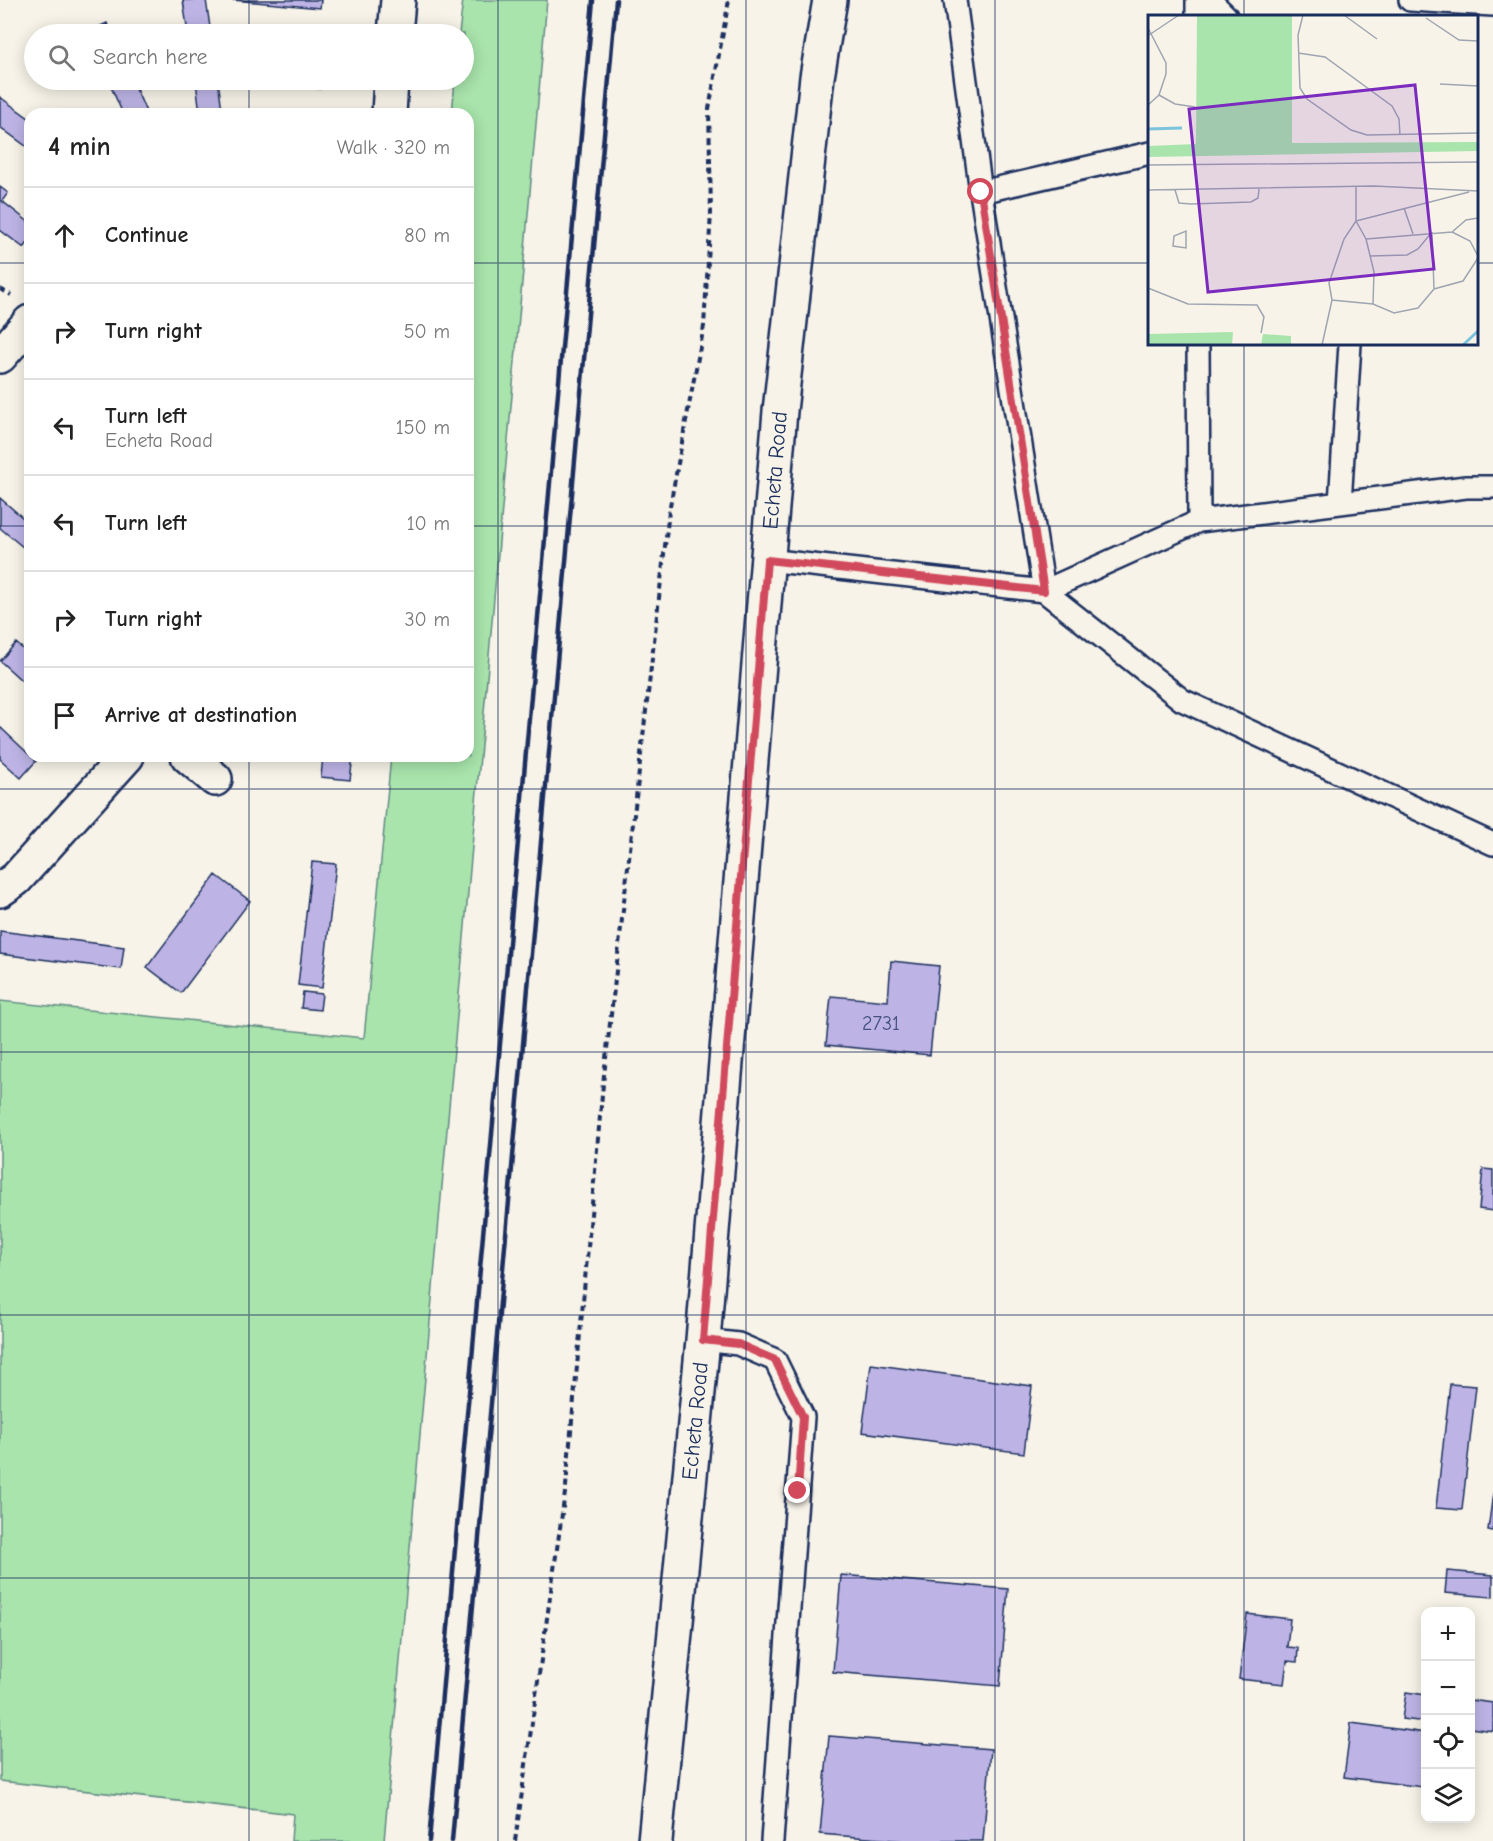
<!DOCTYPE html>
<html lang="en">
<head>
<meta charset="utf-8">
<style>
	:root { --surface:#fff; --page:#f2f2f2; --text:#222; --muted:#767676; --line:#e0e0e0 }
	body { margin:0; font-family:"Comic Neue",sans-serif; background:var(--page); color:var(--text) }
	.controls { position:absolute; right:18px; bottom:18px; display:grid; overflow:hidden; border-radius:12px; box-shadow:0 3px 15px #0003 }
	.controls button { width:54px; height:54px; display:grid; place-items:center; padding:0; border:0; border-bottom:2px solid var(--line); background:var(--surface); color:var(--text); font:30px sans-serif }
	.stop { position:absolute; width:18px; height:18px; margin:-14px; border:4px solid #d1495b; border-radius:50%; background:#fff }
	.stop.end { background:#d1495b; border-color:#fff; box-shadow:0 2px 6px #0008 }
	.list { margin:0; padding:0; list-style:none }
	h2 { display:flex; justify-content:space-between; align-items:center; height:78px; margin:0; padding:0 24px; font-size:26px }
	h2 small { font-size:20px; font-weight:400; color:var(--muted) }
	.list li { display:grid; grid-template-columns:39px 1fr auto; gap:18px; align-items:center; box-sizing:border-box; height:96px; padding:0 24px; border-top:2px solid var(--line) }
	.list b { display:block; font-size:22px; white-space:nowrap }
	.list p { margin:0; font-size:20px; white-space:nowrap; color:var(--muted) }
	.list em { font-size:20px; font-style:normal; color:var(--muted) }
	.icon { flex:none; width:33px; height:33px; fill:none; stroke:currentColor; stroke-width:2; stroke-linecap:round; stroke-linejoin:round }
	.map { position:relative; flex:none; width:1493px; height:1841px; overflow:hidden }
	.search { position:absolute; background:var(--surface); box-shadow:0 3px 15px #0003; left:24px; top:24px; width:450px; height:66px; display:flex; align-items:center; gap:15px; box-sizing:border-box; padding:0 21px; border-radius:33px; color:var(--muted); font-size:22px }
	.panel { position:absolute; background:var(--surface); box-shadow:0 3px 15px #0003; left:24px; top:108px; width:450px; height:654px; border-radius:18px }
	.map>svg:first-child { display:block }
	.green { fill:#a8e4ab; stroke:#628a84; stroke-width:1.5 }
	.building { fill:#bdb4e5; stroke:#1b2f5e; stroke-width:1.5 }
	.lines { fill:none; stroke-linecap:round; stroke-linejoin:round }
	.service-casing { stroke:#1b2f5e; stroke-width:26 }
	.minor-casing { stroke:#1b2f5e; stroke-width:38 }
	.tertiary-casing { stroke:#1b2f5e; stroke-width:38 }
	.path { stroke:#1b2f5e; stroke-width:4; stroke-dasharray:6 4.5; stroke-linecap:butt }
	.service { stroke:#f7f3e8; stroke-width:21 }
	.minor { stroke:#f7f3e8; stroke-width:33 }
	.tertiary { stroke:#f7f3e8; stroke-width:33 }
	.rail { stroke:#1b2f5e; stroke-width:4.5 }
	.route { stroke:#d1495b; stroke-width:8 }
	.grid { fill:none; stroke:#1b2f5e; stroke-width:1.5; stroke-opacity:0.55 }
	.labels { text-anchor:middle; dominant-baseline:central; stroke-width:6; stroke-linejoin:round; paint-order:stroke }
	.number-label { font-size:20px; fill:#445080 }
	.street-label { font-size:22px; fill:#1b2f5e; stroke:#f7f3e8 }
	.inset-river { fill:none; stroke:#7cc4dd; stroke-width:3 }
	.inset-road { fill:none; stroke:#9fa5b1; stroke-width:1.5 }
	.view { fill:#7b2cbf; fill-opacity:0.15; stroke:#7b2cbf; stroke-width:3 }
	.inset-edge { fill:none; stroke:#1b2f5e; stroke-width:3 }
</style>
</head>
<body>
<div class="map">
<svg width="1493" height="1841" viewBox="0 0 1493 1841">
	<rect width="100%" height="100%" fill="#f7f3e8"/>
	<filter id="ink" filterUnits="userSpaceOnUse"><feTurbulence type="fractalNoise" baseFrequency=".0167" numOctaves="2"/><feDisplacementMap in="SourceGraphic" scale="12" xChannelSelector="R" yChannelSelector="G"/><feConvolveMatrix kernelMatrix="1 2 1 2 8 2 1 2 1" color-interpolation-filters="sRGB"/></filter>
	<g filter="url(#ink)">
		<path class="green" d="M463 0H547L384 1841H291L293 1814 0 1781V1001L364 1038 391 756H468V114H452L455 80H464V34H459Z"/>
		<path class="building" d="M183 0H206L211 34H188Z
			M232 0H321L320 8Z
			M107 23 112 34H88L87 32Z
			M108 80H132L147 114H123Z
			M172 80H218L222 110 200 113 196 82 173 86Z
			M288 80H321L320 89 288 85Z
			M0 97 30 119V149L0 127Z
			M0 187 8 193 2 201 30 223V240L24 248 0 230Z
			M0 498 30 524V553L0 528Z
			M16 643 30 655V688L0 661Z
			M0 727 36 761 21 778 0 759Z
			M323 756H353L350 780 321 777Z
			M312 862 336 864 322 988 298 985Z
			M216 875 250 901 181 993 147 967Z
			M0 931 124 947 121 969 0 954Z
			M891 961 939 966 930 1055 826 1045 831 996 888 1001Z
			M303 992 322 994 320 1010 301 1008Z
			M1483 1169 1493 1170V1211L1479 1209Z
			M871 1364 1032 1386 1024 1453 862 1432Z
			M1450 1384 1476 1386 1462 1510 1436 1508Z
			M1493 1493V1531L1488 1530Z
			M1447 1571 1493 1575V1597L1445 1593Z
			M841 1575 1008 1589 1000 1686 833 1672Z
			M1247 1614 1290 1619 1287 1647 1298 1648 1297 1662 1287 1661 1284 1684 1239 1679Z
			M1406 1692 1426 1695V1722L1402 1719Z
			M1470 1700 1493 1703V1731L1470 1728Z
			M1351 1723 1426 1733V1769L1423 1787 1344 1777Z
			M829 1736 991 1749 983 1841H906L820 1834Z"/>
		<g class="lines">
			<defs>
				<path id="service" d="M955 0 981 192 1044 591 1199 521 1466 487H1493
					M1197 0V16
					M1210 0 1226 16
					M1410 0 1493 5
					M981 192 1150 153
					M1198 344 1199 521
					M1340 503 1350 344
					M767 560 1044 591 1182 700 1493 844
					M703 1340 738 1344 775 1360 803 1417 772 1841"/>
				<path id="minor" d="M395 34 398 0
					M389 114 391 80
					M0 356 30 322
					M188 756 215 779
					M0 890 16 879 127 756"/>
				<g id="tertiary">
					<path id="s1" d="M655 1841 703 1340 780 411 817 77 830 0"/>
				</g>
			</defs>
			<use href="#service" class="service-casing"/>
			<use href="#minor" class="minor-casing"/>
			<use href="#tertiary" class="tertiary-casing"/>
			<path class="path" d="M0 289 11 295
				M515 1841 566 1486 603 1084 669 511 704 326 711 213 709 109 729 0"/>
			<use href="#service" class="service"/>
			<use href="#minor" class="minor"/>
			<use href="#tertiary" class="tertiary"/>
			<path class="rail" d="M429 1841 593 0
				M452 1841 616 0"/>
		</g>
	</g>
	<g class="lines" filter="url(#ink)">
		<path class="route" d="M798 1491 803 1417 775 1360 738 1344 703 1340 767 560 1044 591 981 192"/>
	</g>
	<path class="grid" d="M249 0V34M498 0V1841M746 0V1841M995 0V1841M1244 0V16M249 80V114M0 263H30M468 263H1150M1476 263H1493M1244 344V1841M0 526H30M468 526H1493M249 756V1841M0 789H1493M0 1052H1493M0 1315H1493M0 1578H1493"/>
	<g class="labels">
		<g class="number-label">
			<text x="881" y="1023">2731</text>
		</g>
		<g class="street-label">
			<text stroke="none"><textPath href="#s1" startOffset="1376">Echeta Road</textPath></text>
			<text stroke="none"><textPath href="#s1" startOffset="422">Echeta Road</textPath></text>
		</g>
	</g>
	<g transform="translate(1148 15)">
		<rect width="330" height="330" fill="#f7f3e8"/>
		<path d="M49 0H144V128L330 127V136L0 142V131L48 129ZM85 317 84 330H0V319ZM115 319 143 321V330H113Z" fill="#a8e4ab"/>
		<path class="inset-river" d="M0 114 34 113M315 330 330 316"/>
		<path class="inset-road" d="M155 0 150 20 152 73 159 84 203 115 219 120 330 118M196 0 229 24M278 3 311 25 330 26M0 13 18 48V59L11 80 0 90M1 20 31 0M150 38 177 42 244 91 251 104 252 120M292 69 330 71M11 80 27 89 47 92M0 150 330 147M208 172V206L196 224 181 268 184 285 225 289 246 298 270 293 286 274 315 266 330 243M0 175 226 171 330 176M27 175 31 188 43 189 103 187 110 183 111 174M256 193 265 219M38 216V233L25 231 26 221ZM284 217 286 274M304 217 322 226 330 241M218 224 304 217 318 205 330 203M222 241 259 240 270 234 284 217M0 273 40 289 109 290 116 302 113 318M225 289 226 257 218 224 208 206 321 177M174 330 184 285"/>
		<path class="view" d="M267 70 286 254 60 277 41 94Z"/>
		<rect width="330" height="330" class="inset-edge"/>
	</g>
</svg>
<div class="controls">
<button>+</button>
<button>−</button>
<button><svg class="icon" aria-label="locate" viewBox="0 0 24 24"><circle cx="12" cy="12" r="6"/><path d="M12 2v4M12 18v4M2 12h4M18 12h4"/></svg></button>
<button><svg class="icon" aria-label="layers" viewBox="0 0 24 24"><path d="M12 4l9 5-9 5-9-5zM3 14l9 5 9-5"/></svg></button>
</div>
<div class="stop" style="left:981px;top:192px"></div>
<div class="stop end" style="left:798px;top:1491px"></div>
<div class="search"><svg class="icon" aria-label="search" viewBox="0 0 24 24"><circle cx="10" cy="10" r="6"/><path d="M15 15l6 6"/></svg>Search here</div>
<section class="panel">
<h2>4 min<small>Walk · 320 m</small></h2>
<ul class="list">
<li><svg class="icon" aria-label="ahead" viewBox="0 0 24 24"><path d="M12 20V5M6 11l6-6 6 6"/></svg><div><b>Continue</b></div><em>80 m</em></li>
<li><svg class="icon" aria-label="right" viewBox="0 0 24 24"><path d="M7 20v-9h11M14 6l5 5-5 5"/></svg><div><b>Turn right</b></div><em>50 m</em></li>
<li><svg class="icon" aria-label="left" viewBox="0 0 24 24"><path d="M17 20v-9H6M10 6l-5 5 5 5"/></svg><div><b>Turn left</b><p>Echeta Road</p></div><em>150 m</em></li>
<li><svg class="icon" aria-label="left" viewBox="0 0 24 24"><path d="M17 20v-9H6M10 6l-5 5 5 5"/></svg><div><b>Turn left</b></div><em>10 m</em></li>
<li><svg class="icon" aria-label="right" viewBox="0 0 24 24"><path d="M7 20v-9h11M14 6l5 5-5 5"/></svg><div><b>Turn right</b></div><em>30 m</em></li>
<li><svg class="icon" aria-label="arrive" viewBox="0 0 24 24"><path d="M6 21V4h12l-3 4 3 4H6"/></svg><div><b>Arrive at destination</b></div></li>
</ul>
</section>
</div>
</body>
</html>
